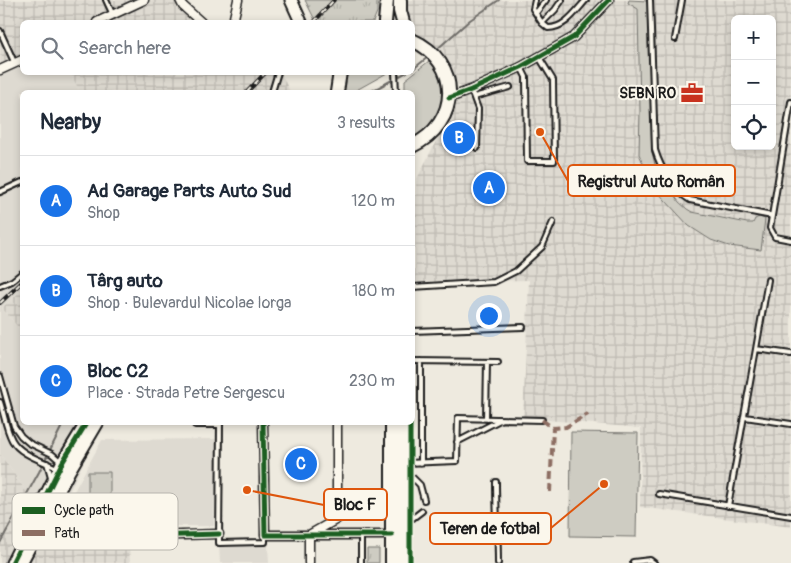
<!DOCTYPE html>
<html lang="en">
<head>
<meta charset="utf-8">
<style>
	:root { --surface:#fff; --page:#f6f6f7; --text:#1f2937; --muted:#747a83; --line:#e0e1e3; --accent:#1a73e8 }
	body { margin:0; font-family:Pangolin,sans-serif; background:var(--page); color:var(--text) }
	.controls { position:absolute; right:15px; top:15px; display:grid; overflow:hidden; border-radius:8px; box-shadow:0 2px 8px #0003 }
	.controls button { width:45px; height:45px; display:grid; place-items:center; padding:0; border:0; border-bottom:1px solid var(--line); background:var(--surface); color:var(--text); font:25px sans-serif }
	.you { position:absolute; left:488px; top:315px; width:18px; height:18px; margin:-12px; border:4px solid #fff; border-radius:50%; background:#1a73e8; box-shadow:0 0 0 8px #1a73e833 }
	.badge { display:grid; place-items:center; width:32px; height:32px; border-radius:50%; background:var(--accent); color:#fff; font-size:16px; font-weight:700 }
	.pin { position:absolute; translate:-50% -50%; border:2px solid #fff; box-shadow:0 1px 5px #0006 }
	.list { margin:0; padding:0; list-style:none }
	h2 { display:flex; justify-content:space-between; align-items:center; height:65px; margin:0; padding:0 20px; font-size:21px }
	h2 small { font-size:16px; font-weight:400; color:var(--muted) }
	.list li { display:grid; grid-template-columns:32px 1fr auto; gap:15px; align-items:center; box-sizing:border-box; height:90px; padding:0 20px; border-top:1px solid var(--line) }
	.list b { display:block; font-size:19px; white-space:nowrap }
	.list p { margin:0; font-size:16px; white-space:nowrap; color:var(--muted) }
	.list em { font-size:16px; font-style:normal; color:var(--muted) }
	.icon { flex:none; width:28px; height:28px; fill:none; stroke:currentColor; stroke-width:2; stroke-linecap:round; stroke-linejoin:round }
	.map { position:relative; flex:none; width:791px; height:563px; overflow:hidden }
	.search { position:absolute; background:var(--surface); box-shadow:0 2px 8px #0003; left:20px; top:20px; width:395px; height:55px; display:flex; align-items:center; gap:12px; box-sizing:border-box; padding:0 18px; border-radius:8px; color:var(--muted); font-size:19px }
	.panel { position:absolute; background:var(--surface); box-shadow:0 2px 8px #0003; left:20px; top:90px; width:395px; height:335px; border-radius:8px }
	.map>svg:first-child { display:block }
	.built { fill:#dedad1 }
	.industrial { fill:url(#industrial-grid); fill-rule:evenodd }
	.grass { fill:#ceccc2; stroke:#75746f }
	.park { fill:url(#park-tufts); stroke:#75746f }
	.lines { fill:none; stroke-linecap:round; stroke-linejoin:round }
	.stream { stroke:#6f6d69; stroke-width:2 }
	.lane-casing { stroke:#1c1c1c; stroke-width:8 }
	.street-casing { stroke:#1c1c1c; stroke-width:11 }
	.secondary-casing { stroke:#1c1c1c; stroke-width:15 }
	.primary-casing { stroke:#1c1c1c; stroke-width:16 }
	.lane { stroke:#fbf7ec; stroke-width:4 }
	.street { stroke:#fbf7ec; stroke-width:8 }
	.secondary { stroke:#fbf7ec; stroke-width:11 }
	.primary { stroke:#fbf7ec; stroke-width:12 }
	.rail-casing { stroke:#1c1c1c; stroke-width:4 }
	.rail { stroke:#fbf7ec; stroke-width:2; stroke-dasharray:5.5; stroke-linecap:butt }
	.quiet { stroke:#8d6e63; stroke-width:4; stroke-dasharray:8 4; stroke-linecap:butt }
	.cycleway-casing { stroke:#fbf7ec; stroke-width:8 }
	.cycleway { stroke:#1b5e20; stroke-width:5 }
	.labels { text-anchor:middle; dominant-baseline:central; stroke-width:4; stroke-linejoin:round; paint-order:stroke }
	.poi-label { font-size:15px; font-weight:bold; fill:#1c1c1c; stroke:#fbf7ec; text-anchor:end }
	.key { fill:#fbf7ec; stroke:#b8b5ae; stroke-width:1 }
	.key-label { font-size:14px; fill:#1c1c1c }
	.leader { fill:none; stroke:#de560d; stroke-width:2 }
	.callout-dot { fill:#de560d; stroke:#fbf7ec; stroke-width:2 }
	.callout { fill:#fbf7ec; stroke:#de560d; stroke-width:2 }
	.callout-label { font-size:16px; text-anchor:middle; font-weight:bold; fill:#1c1c1c }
</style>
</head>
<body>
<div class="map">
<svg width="791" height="563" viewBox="0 0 791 563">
	<defs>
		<pattern id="industrial-grid" width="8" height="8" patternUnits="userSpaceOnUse" patternTransform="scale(1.25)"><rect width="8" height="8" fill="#dedad1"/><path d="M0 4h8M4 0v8" fill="none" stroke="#bebab3"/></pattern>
		<pattern id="park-tufts" width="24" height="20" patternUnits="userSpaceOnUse" patternTransform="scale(1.25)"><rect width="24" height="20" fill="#ceccc2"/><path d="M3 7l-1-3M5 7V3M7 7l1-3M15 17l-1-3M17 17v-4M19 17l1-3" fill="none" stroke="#b0afa6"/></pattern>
	</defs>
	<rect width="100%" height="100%" fill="#eeeadf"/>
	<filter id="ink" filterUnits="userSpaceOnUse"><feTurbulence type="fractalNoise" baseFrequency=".02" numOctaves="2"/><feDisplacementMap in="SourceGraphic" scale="10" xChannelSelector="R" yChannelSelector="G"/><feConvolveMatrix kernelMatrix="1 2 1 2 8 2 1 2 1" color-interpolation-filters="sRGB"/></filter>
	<g filter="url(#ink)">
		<path class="built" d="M22 63V72L70 73 80 92H22V290L2 308 22 332V422L102 423 52 528 0 454V73Z
			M217 439 214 526H55L102 440Z
			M219 545H268L269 563H220Z"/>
		<path class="industrial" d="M0 0H187L202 22H22V63L0 73Z
			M395 0H791V527L640 507 641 428 523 418 529 280 415 282 416 181 462 89 413 27 412 22H409ZM735 19H772V146H735Z
			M70 73H281L290 92H80Z
			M22 290V332L2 308Z
			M0 454 52 528 128 527 130 563H0Z"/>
		<path class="grass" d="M629 0 648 1 652 152 656 169 660 175 679 202 687 209 692 212 747 223H753L755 219 759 217 765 219 761 250 729 246 711 240 689 226 654 188 639 154 640 111 638 9 628 3Z
			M429 61C448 79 446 105 432 126 428 132 418 136 413 140L412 92H405V80Z
			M348 73H387L353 92H343V88Z
			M571 432 638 433 636 537 570 536Z
			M88 472H110V513H88Z"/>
		<path class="park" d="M305 0H377V12L373 22H316Z
			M367 549H379V563H367Z"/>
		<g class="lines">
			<path class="stream" d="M435 51 470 20 499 0
				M412 70 428 57
				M370 92 407 72
				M0 543 39 472 64 422"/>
			<defs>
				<path id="lane" d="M106 0 113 15
					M535 0 533 9 542 23 548 28C565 28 575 12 586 0
					M650 0 655 150C661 169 673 190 690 200L772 216
					M536 13 546 0
					M542 23 555 10 562 0
					M0 31 15 64
					M675 39 682 0
					M521 67 526 77 527 161H554L553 80 539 57
					M395 72 396 92
					M471 90 478 109 477 148
					M272 92 278 72
					M474 97 510 87
					M791 102 770 228 775 237 791 240
					M0 192 22 182
					M0 286 12 281 22 273
					M412 287 494 282 516 271 542 247 553 222
					M412 331 523 327
					M756 349 768 280
					M412 361 498 362
					M421 361V463
					M0 376 14 426 21 436 29 443 52 454 61 462
					M0 402C4 414 6 429 12 440 20 455 44 461 59 469
					M745 417 791 424
					M486 419 487 362
					M194 422 195 425H220
					M220 422 219 543 265 542V535
					M457 442 500 420
					M47 463 51 477
					M406 463 457 461 458 418 542 420
					M406 471 420 485 424 500
					M496 482C496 509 498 536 498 563
					M659 494 791 516
					M728 506 756 349 791 354
					M405 524 422 511
					M35 541H109
					M633 562 650 560 654 563
					M361 563V535"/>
				<path id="street" d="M180 0 183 6 201 22
					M97 22 144 0
					M233 22 238 0
					M0 70 22 60
					M449 98 471 90 521 67 574 37 609 0
					M263 422 265 535H392
					M146 536 219 534
					M309 563V535L337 519V422"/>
				<path id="secondary" d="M291 0 301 22
					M12 563 62 463 87 422
					M21 563 69 471 98 422"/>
				<path id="primary" d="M400 0V11L403 22
					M385 22 387 0
					M412 40C462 62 461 123 412 146
					M337 92 340 72
					M392 563V422
					M403 563V422"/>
			</defs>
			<use href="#lane" class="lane-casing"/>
			<use href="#street" class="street-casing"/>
			<use href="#secondary" class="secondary-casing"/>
			<use href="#primary" class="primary-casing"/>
			<use href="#lane" class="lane"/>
			<use href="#street" class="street"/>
			<use href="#secondary" class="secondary"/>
			<use href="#primary" class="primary"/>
			<defs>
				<path id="rail" d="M314 22 334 0
					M247 92 266 72
					M0 303 22 282"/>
			</defs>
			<use href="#rail" class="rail-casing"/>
			<use href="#rail" class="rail"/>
			<path class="quiet" d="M542 420 553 428 566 427 588 414
				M550 492 553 428"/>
			<defs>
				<path id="cycleway" d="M449 98 471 90 521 67 574 37 609 0
					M263 422 265 535H392
					M410 422V563
					M146 536 219 534
					M12 563 62 463 87 422"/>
			</defs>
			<use href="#cycleway" class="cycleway-casing"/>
			<use href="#cycleway" class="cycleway"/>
		</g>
	</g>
	<defs>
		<symbol id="office-bare" viewBox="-9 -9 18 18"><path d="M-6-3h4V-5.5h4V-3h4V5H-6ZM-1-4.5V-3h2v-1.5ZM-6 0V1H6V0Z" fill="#c8321e" stroke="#fbf7ec" stroke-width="2.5" paint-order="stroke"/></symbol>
	</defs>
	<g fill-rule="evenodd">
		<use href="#office-bare" x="676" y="77" width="32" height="32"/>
	</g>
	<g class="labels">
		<g class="poi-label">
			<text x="676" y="93">SEBN RO</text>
		</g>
	</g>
	<rect x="12" y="493" width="166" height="57" rx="8" class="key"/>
	<rect x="22" y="507" width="23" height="7" fill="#1b5e20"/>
	<rect x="22" y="530" width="23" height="6" fill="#8d6e63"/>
	<g class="key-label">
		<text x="54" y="515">Cycle path</text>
		<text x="54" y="538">Path</text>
	</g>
	<path class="leader" d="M540 132L568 181M247 490L324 505M604 484L551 528"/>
	<g class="callout-dot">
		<circle cx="540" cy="132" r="5"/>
		<circle cx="247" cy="490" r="5"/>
		<circle cx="604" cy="484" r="5"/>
	</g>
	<g class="callout">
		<rect x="568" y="165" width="167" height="31" rx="5"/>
		<rect x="324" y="489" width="63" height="31" rx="5"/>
		<rect x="430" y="513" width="121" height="31" rx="5"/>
	</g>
	<g class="callout-label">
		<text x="651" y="187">Registrul Auto Român</text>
		<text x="355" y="510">Bloc F</text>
		<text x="490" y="534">Teren de fotbal</text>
	</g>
</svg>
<div class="controls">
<button>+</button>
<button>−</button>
<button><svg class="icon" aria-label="locate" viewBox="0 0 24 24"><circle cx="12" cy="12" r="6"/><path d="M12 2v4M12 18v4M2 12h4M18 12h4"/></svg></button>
</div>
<div class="you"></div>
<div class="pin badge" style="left:489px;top:188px">A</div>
<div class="pin badge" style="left:459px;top:138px">B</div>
<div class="pin badge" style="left:301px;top:464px">C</div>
<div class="search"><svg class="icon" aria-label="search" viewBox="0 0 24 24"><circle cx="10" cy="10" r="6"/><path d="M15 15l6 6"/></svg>Search here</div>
<section class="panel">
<h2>Nearby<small>3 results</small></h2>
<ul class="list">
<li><span class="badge">A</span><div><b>Ad Garage Parts Auto Sud</b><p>Shop</p></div><em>120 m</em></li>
<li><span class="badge">B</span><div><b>Târg auto</b><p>Shop · Bulevardul Nicolae Iorga</p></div><em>180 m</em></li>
<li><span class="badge">C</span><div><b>Bloc C2</b><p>Place · Strada Petre Sergescu</p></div><em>230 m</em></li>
</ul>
</section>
</div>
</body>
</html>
